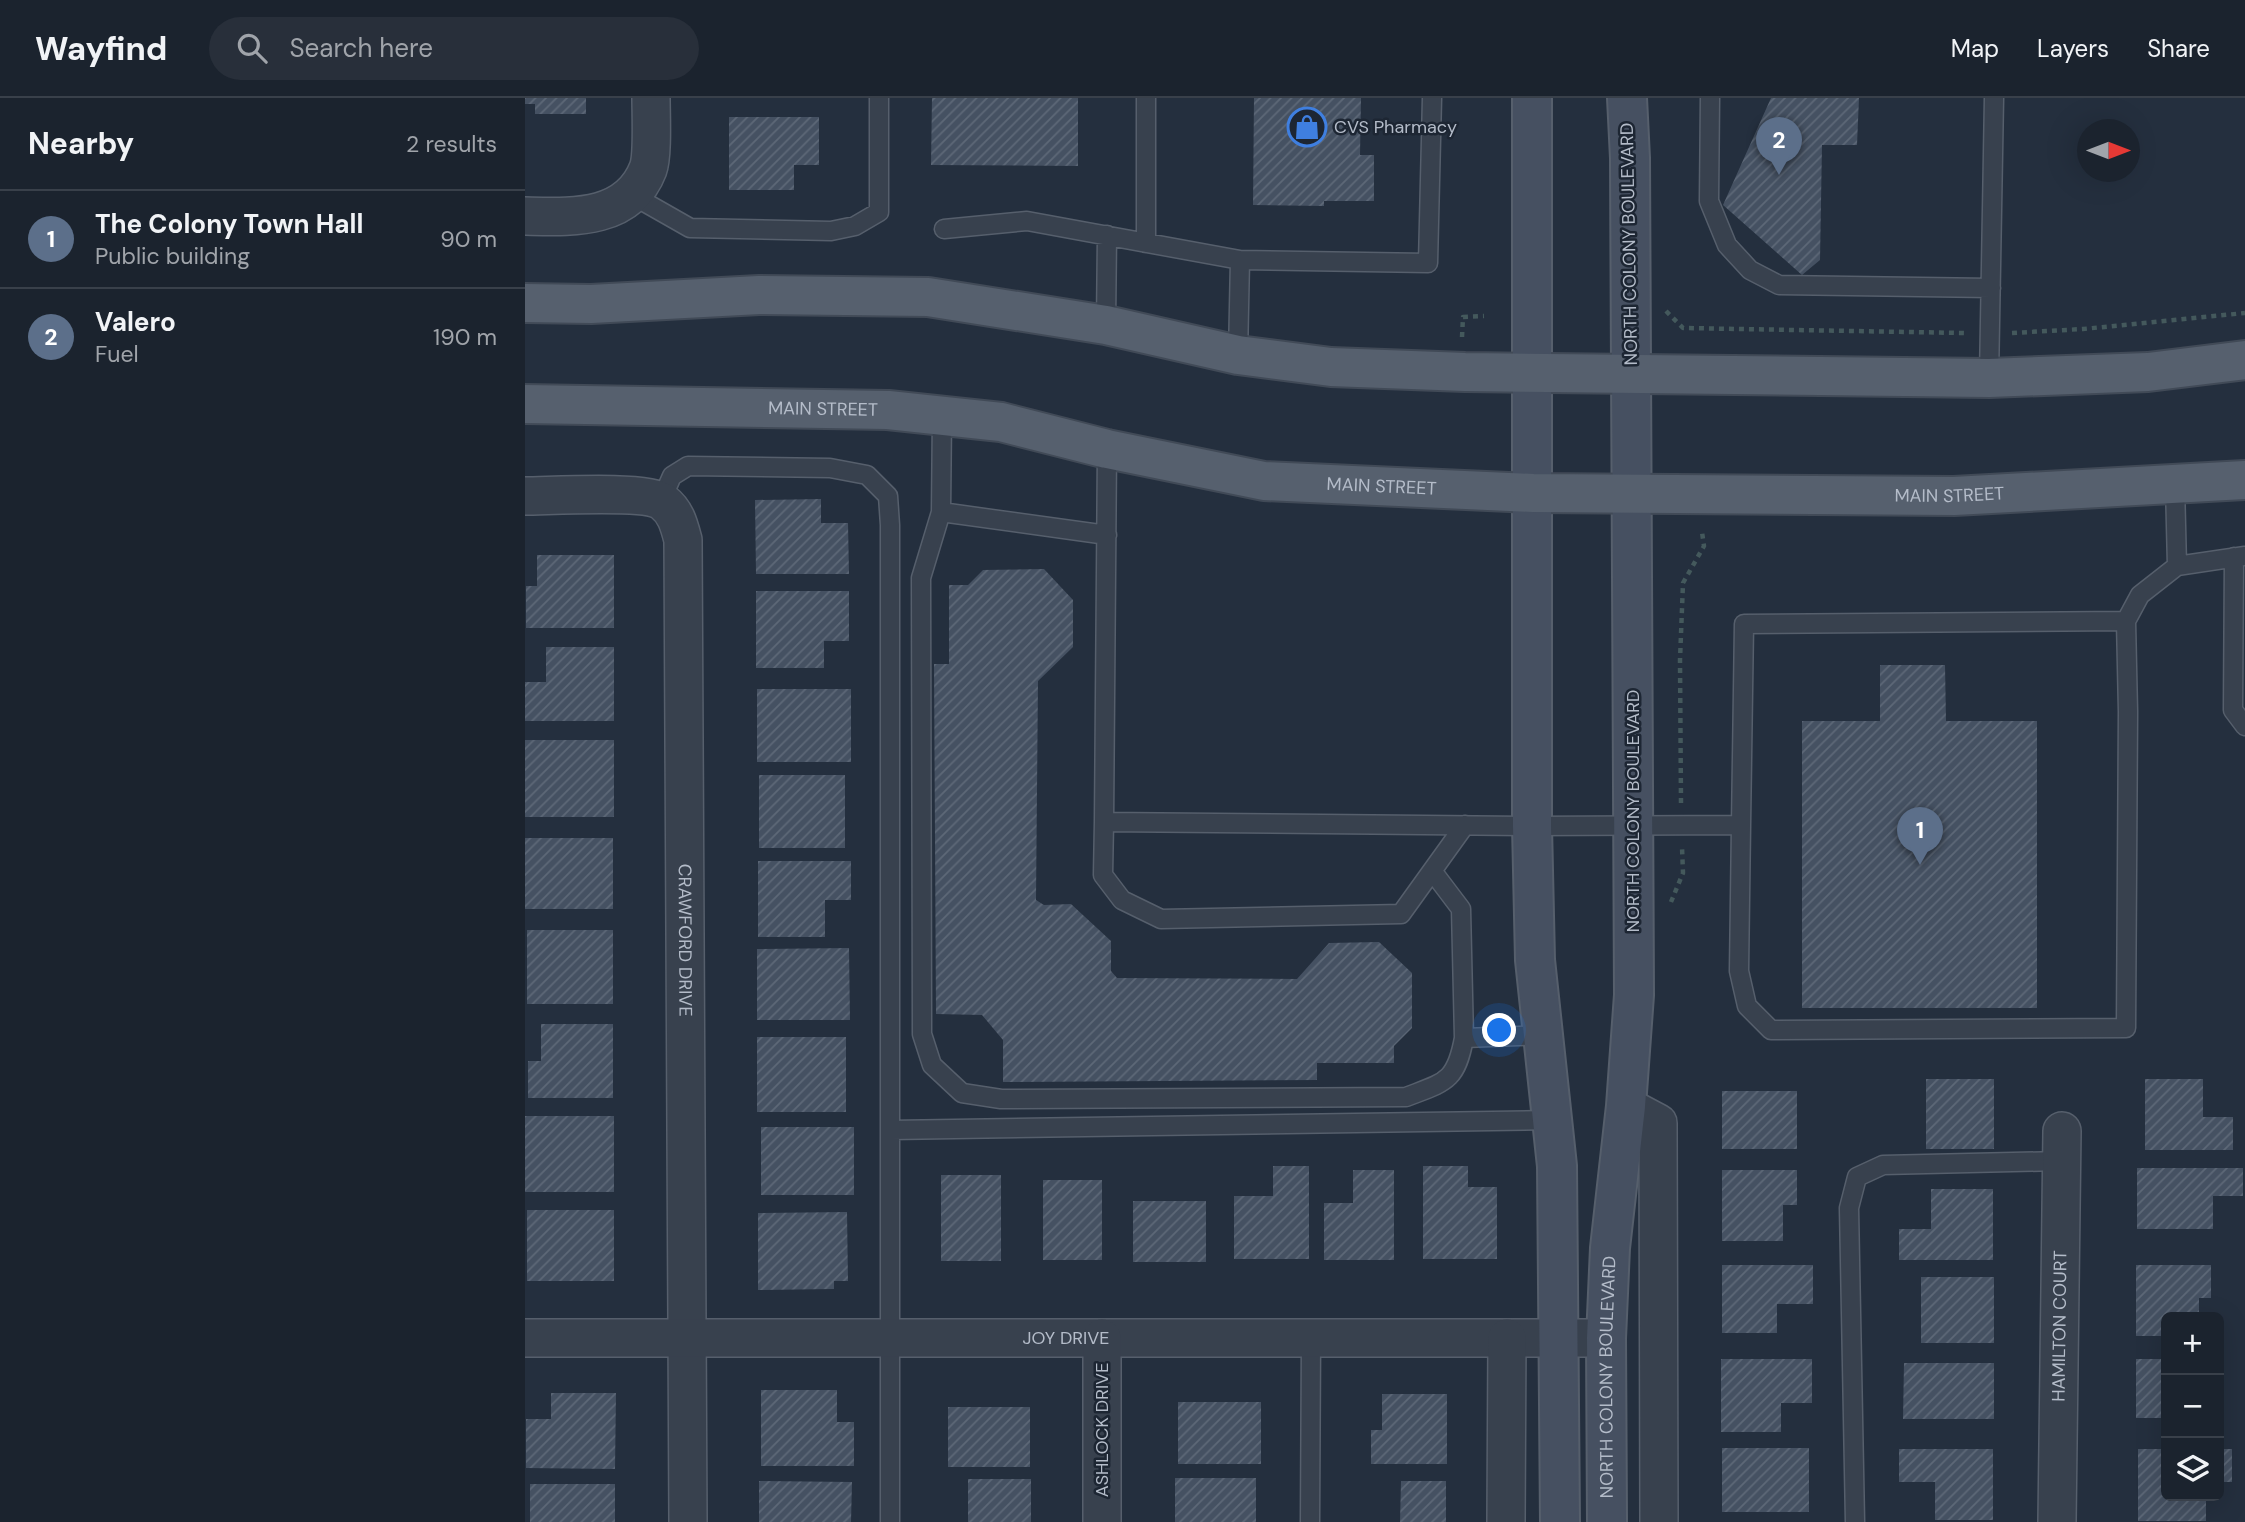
<!DOCTYPE html>
<html lang="en">
<head>
<meta charset="utf-8">
<style>
	:root { --surface:#1b232e; --page:#282f3a; --text:#f1f3f6; --muted:#a0a4aa; --line:#39404a; --accent:#8ab4f8 }
	body { margin:0; font-family:"DM Sans",sans-serif; background:var(--page); color:var(--text) }
	.controls { position:absolute; right:21px; bottom:21px; display:grid; overflow:hidden; border-radius:10px; box-shadow:0 7px 28px #0002 }
	.controls button { width:63px; height:63px; display:grid; place-items:center; padding:0; border:0; border-bottom:2px solid var(--line); background:var(--surface); color:var(--text); font:35px sans-serif }
	.compass { position:absolute; left:1552px; top:21px; width:63px; height:63px; border-radius:50%; background:var(--surface); box-shadow:0 7px 28px #0002; rotate:90deg }
	.you { position:absolute; left:975px; top:933px; width:24px; height:24px; margin:-18px; border:5px solid #fff; border-radius:50%; background:#1a73e8; box-shadow:0 0 0 10px #1a73e833 }
	.badge { display:grid; place-items:center; width:46px; height:46px; border-radius:50%; background:var(--accent); color:#fff; font-size:23px; font-weight:700 }
	.pin { position:absolute; translate:-50% -58px; filter:drop-shadow(0 2px 4px #0008) }
	.pin::after { content:''; position:absolute; top:37px; width:24px; height:21px; background:inherit; clip-path:polygon(0 0,100% 0,50% 100%) }
	.list { margin:0; padding:0; list-style:none }
	h2 { display:flex; justify-content:space-between; align-items:center; height:91px; margin:0; padding:0 28px; font-size:30px }
	h2 small { font-size:23px; font-weight:400; color:var(--muted) }
	.list li { display:grid; grid-template-columns:46px 1fr auto; gap:21px; align-items:center; box-sizing:border-box; height:98px; padding:0 28px; border-top:2px solid var(--line) }
	.list b { display:block; font-size:26px; white-space:nowrap }
	.list p { margin:0; font-size:23px; white-space:nowrap; color:var(--muted) }
	.list em { font-size:23px; font-style:normal; color:var(--muted) }
	.icon { flex:none; width:38px; height:38px; fill:none; stroke:currentColor; stroke-width:2; stroke-linecap:round; stroke-linejoin:round }
	.map { position:relative; flex:none; width:1720px; height:1424px; overflow:hidden }
	header { display:flex; align-items:center; gap:42px; box-sizing:border-box; height:98px; padding:0 35px; background:var(--surface); border-bottom:2px solid var(--line) }
	header strong { font-size:33px }
	nav { display:flex; gap:38px; margin-inline-start:auto; font-size:24px }
	.search { width:490px; height:63px; background:var(--page); display:flex; align-items:center; gap:18px; box-sizing:border-box; padding:0 24px; border-radius:38px; color:var(--muted); font-size:26px }
	main { display:flex }
	aside { flex:1; background:var(--surface) }
	.map>svg:first-child { display:block }
	.building { fill:url(#building-hatch) }
	.lines { fill:none; stroke-linecap:round; stroke-linejoin:round }
	.service-casing { stroke:#565f6c; stroke-width:21 }
	.minor-casing { stroke:#565f6c; stroke-width:40 }
	.secondary-casing { stroke:#565f6c; stroke-width:42 }
	.primary-casing { stroke:#414a57; stroke-width:42 }
	.path { stroke:#44595c; stroke-width:4.5; stroke-dasharray:5 5; stroke-linecap:butt }
	.service { stroke:#38414e; stroke-width:18 }
	.minor { stroke:#38414e; stroke-width:37 }
	.secondary { stroke:#465061; stroke-width:38 }
	.primary { stroke:#56606e; stroke-width:38 }
	.labels { text-anchor:middle; dominant-baseline:central; stroke-width:5; stroke-linejoin:round; paint-order:stroke }
	.poi-label { font-size:18px; fill:#b4bcc9; stroke:#1d2633; text-anchor:start }
	.street-label { font-size:18px; fill:#b4bcc9; stroke:#1d2633 }
</style>
</head>
<body>
<header>
<strong>Wayfind</strong>
<div class="search"><svg class="icon" aria-label="search" viewBox="0 0 24 24"><circle cx="10" cy="10" r="6"/><path d="M15 15l6 6"/></svg>Search here</div>
<nav><a>Map</a><a>Layers</a><a>Share</a></nav>
</header>
<main>
<aside>
<h2>Nearby<small>2 results</small></h2>
<ul class="list">
<li><span class="badge" style="background:#5c6f8a">1</span><div><b>The Colony Town Hall</b><p>Public building</p></div><em>90 m</em></li>
<li><span class="badge" style="background:#5c6f8a">2</span><div><b>Valero</b><p>Fuel</p></div><em>190 m</em></li>
</ul>
</aside>
<div class="map">
<svg width="1720" height="1424" viewBox="0 0 1720 1424">
	<defs>
		<pattern id="building-hatch" width="6" height="6" patternUnits="userSpaceOnUse" patternTransform="scale(1.75)"><rect width="6" height="6" fill="#455162"/><path d="M-1 1l2-2M0 6l6-6M5 7l2-2" fill="none" stroke="#5d6877"/></pattern>
	</defs>
	<rect width="100%" height="100%" fill="#242f3e"/>
	<path class="building" d="M0 0H61V16H10V6H0Z
		M407 0H553V68L406 67Z
		M729 0H836L835 57H849V103H799V108L728 107Z
		M1246 0H1334L1332 47H1297L1295 162 1277 177 1198 107Z
		M204 19H294V67H269V92H204Z
		M296 401V425H323L324 476H231L230 402Z
		M12 457H89V530H1V488H12Z
		M519 471 548 502V549L513 583 511 802 519 807 546 806 586 843V873L592 880 772 881 804 845 854 844 887 875V930L869 948V965H792V982L478 984V942L457 917 411 916 409 566H424V487H443L458 472Z
		M231 493H324V543H299V570H231Z
		M21 549H89V623H0V584H21Z
		M1355 567H1420L1421 623H1512V910H1277V623H1355Z
		M232 591H326V664H232Z
		M0 642H89V719H0Z
		M234 677H320V750H234Z
		M0 740H88V811H0Z
		M233 763H326V802H300V839H233Z
		M2 832H88V906H2Z
		M324 850 325 922H232V851Z
		M16 926H88V1000H3V963H16Z
		M232 939H321V1014H232Z
		M1401 981H1469V1051H1401Z
		M1620 981H1678V1019H1708V1052H1620Z
		M1197 993H1272V1051H1197Z
		M0 1018H89V1094H0Z
		M236 1029H329V1097H236Z
		M748 1068H784V1161H709V1098H748Z
		M898 1068H943V1089H972V1161H898Z
		M1612 1070H1718V1098H1688V1131H1612Z
		M828 1072H869V1162H799V1105H828Z
		M1197 1072H1272V1107H1258V1143H1197Z
		M416 1077H476V1163H416Z
		M518 1082H577V1162H518Z
		M1406 1091H1468V1162H1374V1131H1406Z
		M608 1103H681V1164H608Z
		M2 1112H89V1183H2Z
		M322 1114 323 1183H309V1191L233 1192V1115Z
		M1197 1167H1288V1206H1252V1235H1197Z
		M1611 1167H1686V1200H1674V1219H1641V1238H1611Z
		M1396 1179H1469V1245H1396Z
		M1196 1261H1287V1305H1256V1334H1196Z
		M1611 1261H1641V1320H1611Z
		M1379 1265H1469V1321H1378Z
		M236 1292H312V1324H329V1368H236Z
		M26 1295H91L90 1371 1 1370V1321H26Z
		M857 1296H922V1366H846V1332H857Z
		M653 1304H736V1366H653Z
		M423 1309H505V1369H423Z
		M1197 1350H1284V1414H1197Z
		M1374 1351H1468V1422H1410V1384H1374Z
		M1613 1351H1641V1398H1681V1423H1613Z
		M1694 1351H1707V1384H1694Z
		M650 1380H731V1424H650Z
		M443 1381H506V1424H443Z
		M234 1383 327 1384 326 1424H234Z
		M876 1383H921V1424H875Z
		M5 1386H90V1424H5Z"/>
	<g class="lines">
		<defs>
			<path id="service" d="M1185 0 1184 103 1202 147 1225 172 1254 187 1466 190
				M107 97 165 130 306 133 330 128 354 114V0
				M419 131 502 123 715 162 903 165 907 0
				M621 145V0
				M581 227 582 137
				M713 257 715 162
				M1464 280 1469 0
				M417 318 416 414 582 437
				M582 351 579 724 1007 728 1216 727 1219 526 1601 523 1615 497 1652 468 1720 458
				M1650 387 1652 468
				M136 403 147 378 163 368 305 370 342 377 363 398 365 427V1424
				M416 414 396 480 397 936 407 967 437 995 476 1001 881 999C920 984 931 984 939 940
				M1709 459 1708 612 1720 628
				M579 724 578 777 597 802 636 821 876 816 940 727
				M1216 727 1214 873 1222 908 1246 932 1601 930 1603 614 1601 523
				M908 774 936 811 939 940 1018 937
				M366 1032 1027 1022
				M785 1424 786 1240
				M1330 1424 1324 1110 1332 1079 1358 1067 1536 1063"/>
			<g id="minor">
				<path d="M0 118C46 119 103 123 123 71 128 58 126 16 126 0"/>
				<path id="s1" d="M0 398C25 398 121 392 138 404 151 414 154 427 158 442L163 1424"/>
				<path d="M1101 1008 1133 1025 1134 1424"/>
				<path id="s2" d="M0 1240H1081"/>
				<path d="M577 1240V1424"/>
				<path d="M981 1424 982 1240"/>
				<path id="s3" d="M1532 1424 1537 1033"/>
			</g>
			<g id="secondary">
				<path d="M1007 0V728L1010 862 1032 1068 1035 1424"/>
				<path id="s4" d="M1082 1424 1081 1240 1085 1150 1101 1008 1109 897 1105 60 1102 0"/>
			</g>
			<g id="primary">
				<path d="M0 205 66 206 234 197 403 199 581 227 713 257 806 269 940 274 1464 280 1623 274 1720 262"/>
				<path id="s5" d="M0 306 363 312 476 324 582 351 739 383 1008 395 1429 398 1720 382"/>
			</g>
		</defs>
		<use href="#service" class="service-casing"/>
		<use href="#minor" class="minor-casing"/>
		<use href="#secondary" class="secondary-casing"/>
		<use href="#primary" class="primary-casing"/>
		<path class="path" d="M1141 213 1158 230 1440 235
			M1487 235 1558 231 1720 215
			M937 239 938 219 959 218
			M1156 705 1155 562 1158 485 1179 448 1177 434
			M1146 804 1158 775 1157 749"/>
		<use href="#service" class="service"/>
		<use href="#minor" class="minor"/>
		<use href="#secondary" class="secondary"/>
		<use href="#primary" class="primary"/>
	</g>
	<defs>
		<symbol id="shop-ring" viewBox="-11 -11 22 22"><circle r="9.5" fill="#1d2633" stroke="#3f7fe0" stroke-width="1.5"/><path d="M-5-2.5h2.3a2.7 3.5 0 0 1 5.4 0H5L5.5 6h-11ZM-1.5-2.5h3a1.5 2.3 0 0 0-3 0Z" fill="#3f7fe0"/></symbol>
	</defs>
	<g fill-rule="evenodd">
		<use href="#shop-ring" x="760" y="7" width="44" height="44"/>
	</g>
	<g class="labels">
		<g class="poi-label">
			<text x="809" y="29">CVS Pharmacy</text>
		</g>
		<g class="street-label">
			<text transform="translate(1104 146) rotate(-91)">NORTH COLONY BOULEVARD</text>
			<text stroke="none"><textPath href="#s5" startOffset="298">MAIN STREET</textPath></text>
			<text stroke="none"><textPath href="#s5" startOffset="864">MAIN STREET</textPath></text>
			<text stroke="none"><textPath href="#s5" startOffset="1432">MAIN STREET</textPath></text>
			<text transform="translate(1108 713) rotate(-90)">NORTH COLONY BOULEVARD</text>
			<text stroke="none"><textPath href="#s1" startOffset="583">CRAWFORD DRIVE</textPath></text>
			<text stroke="none"><textPath href="#s3" startOffset="196">HAMILTON COURT</textPath></text>
			<text stroke="none"><textPath href="#s2" startOffset="541">JOY DRIVE</textPath></text>
			<text stroke="none"><textPath href="#s4" startOffset="145">NORTH COLONY BOULEVARD</textPath></text>
			<text transform="translate(577 1332) rotate(-90)">ASHLOCK DRIVE</text>
		</g>
	</g>
</svg>
<div class="controls">
<button>+</button>
<button>−</button>
<button><svg class="icon" aria-label="layers" viewBox="0 0 24 24"><path d="M12 4l9 5-9 5-9-5zM3 14l9 5 9-5"/></svg></button>
</div>
<svg class="compass" viewBox="-18 -18 36 36"><path d="M0-13l5 13h-10z" fill="#e53935"/><path d="M0 13l5-13h-10z" fill="#a0a4aa"/></svg>
<div class="you"></div>
<div class="pin badge" style="left:1395px;top:767px;background:#5c6f8a">1</div>
<div class="pin badge" style="left:1254px;top:77px;background:#5c6f8a">2</div>
</div>
</main>
</body>
</html>
